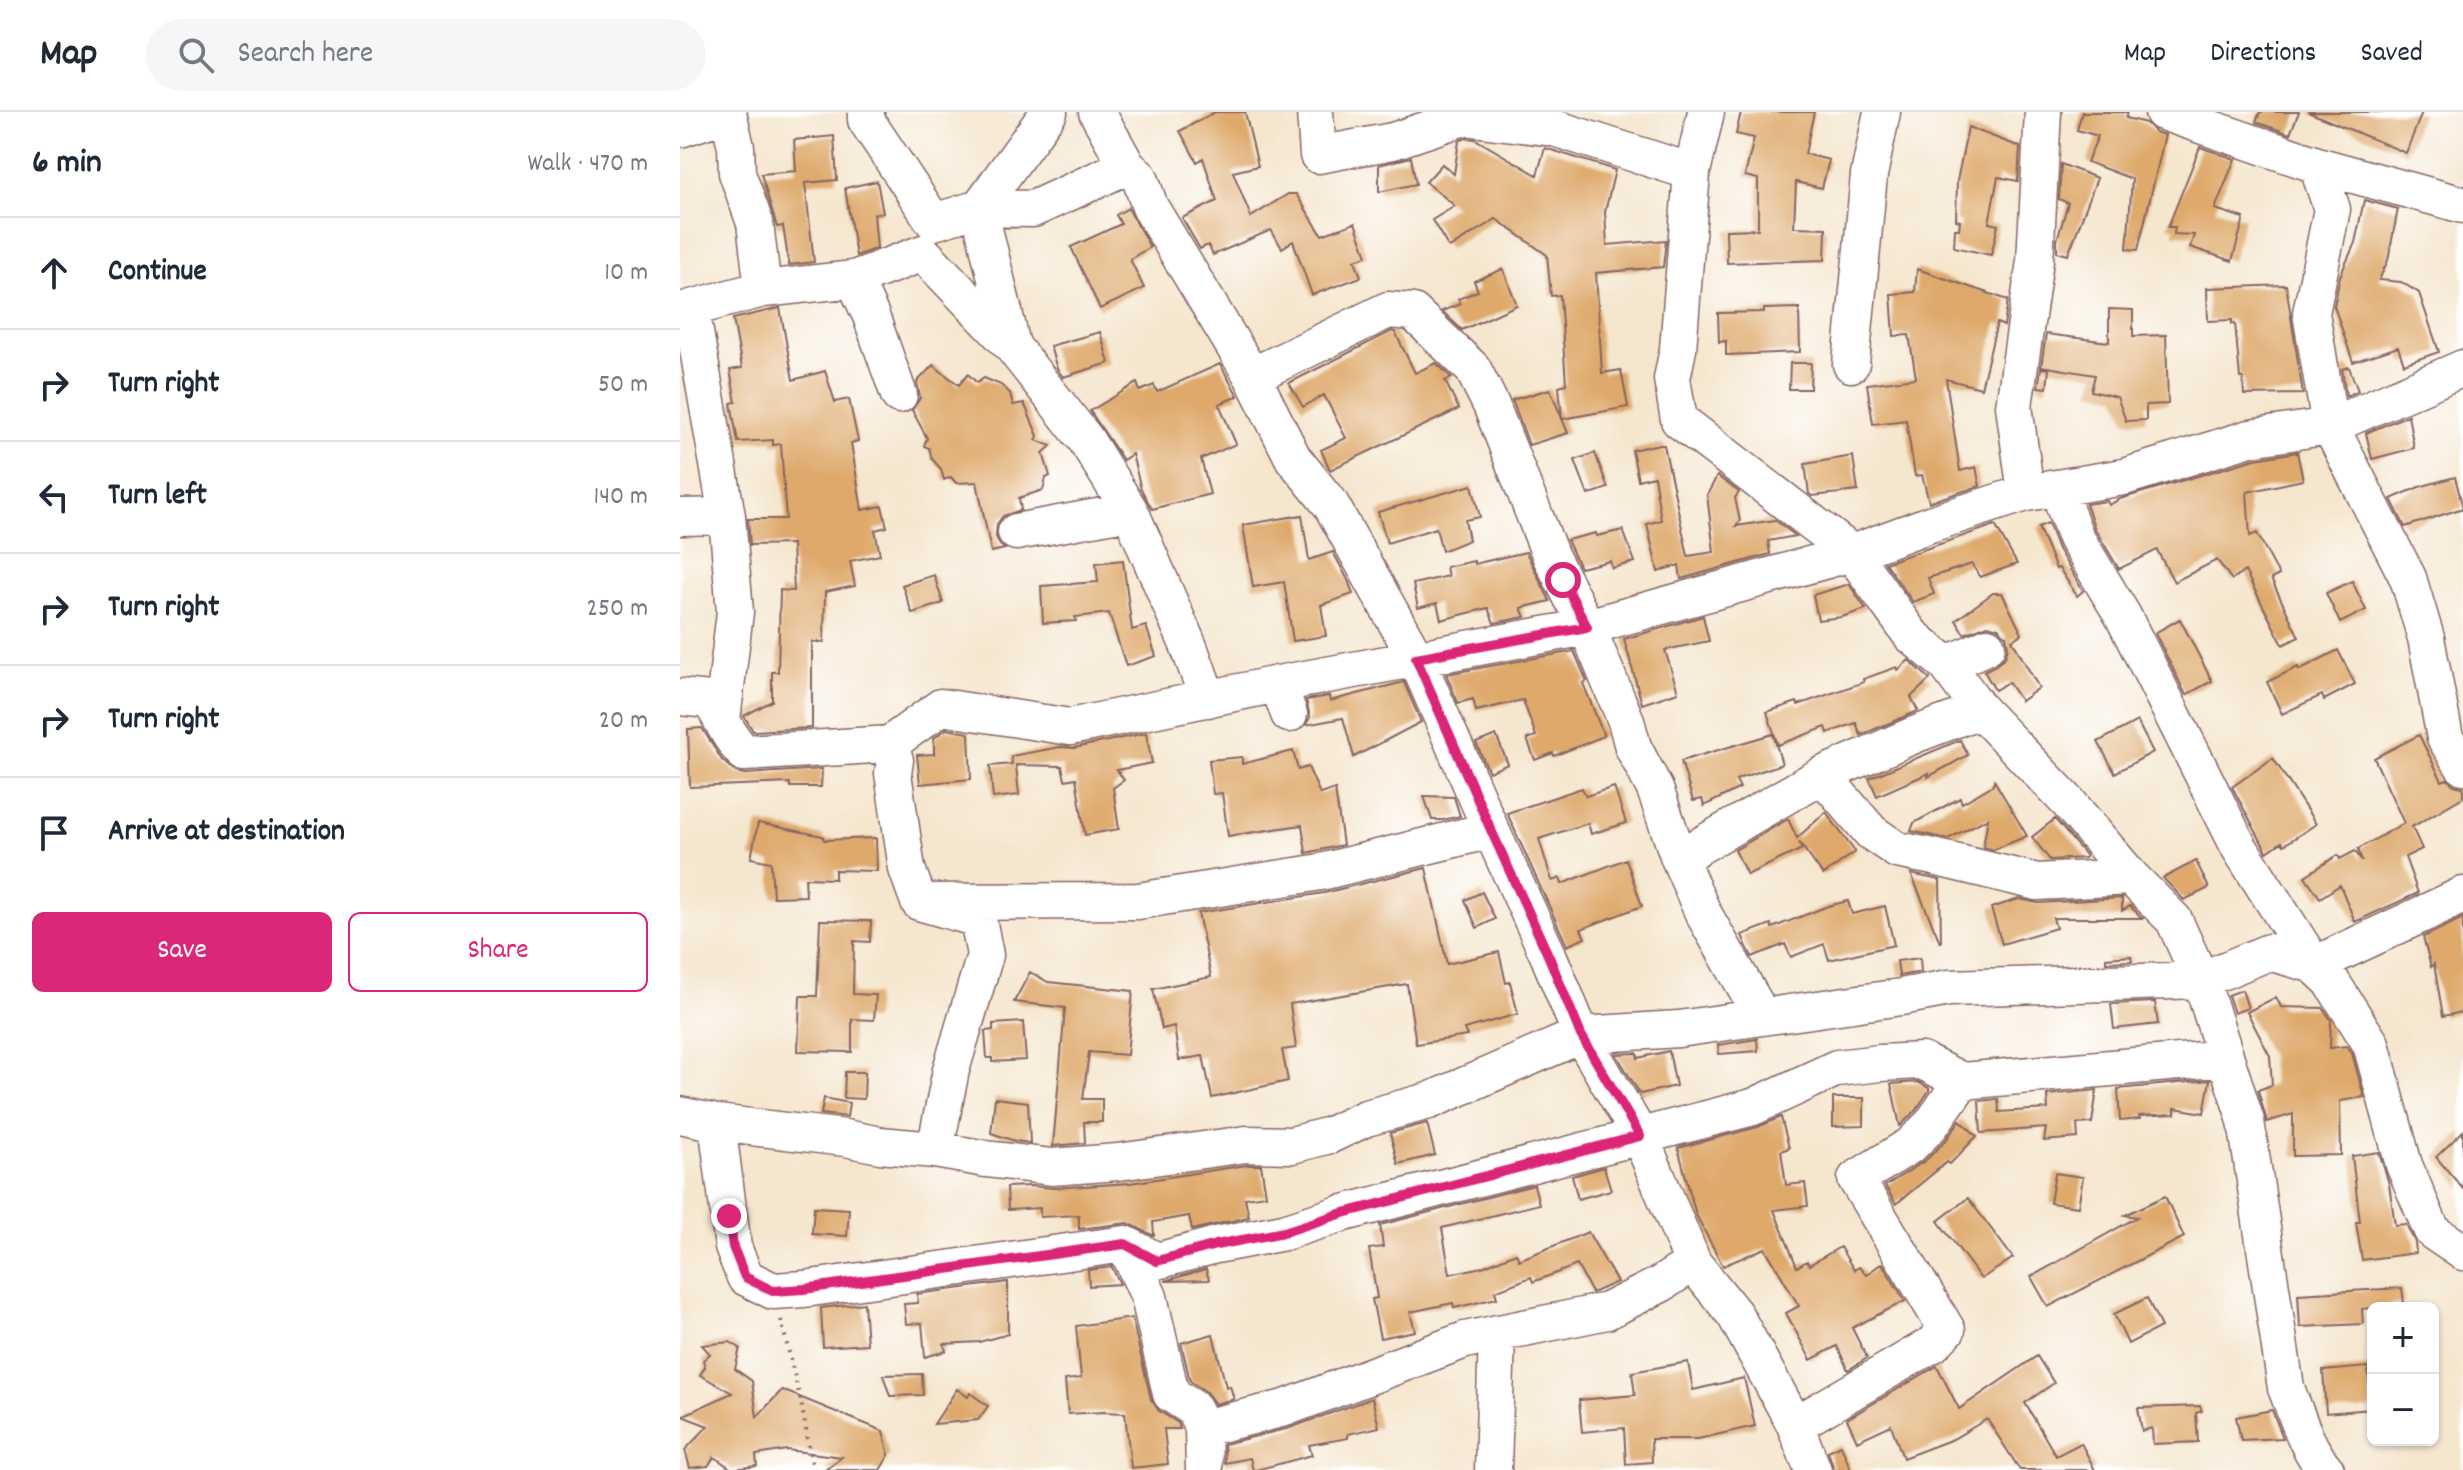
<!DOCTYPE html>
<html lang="en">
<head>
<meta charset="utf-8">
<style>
	:root { --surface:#fff; --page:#f6f6f7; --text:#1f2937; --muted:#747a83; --line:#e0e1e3; --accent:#db2777 }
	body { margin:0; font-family:Dekko,sans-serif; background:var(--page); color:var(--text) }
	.controls { position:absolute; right:24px; bottom:24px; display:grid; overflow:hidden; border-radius:12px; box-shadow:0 2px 6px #0004 }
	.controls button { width:72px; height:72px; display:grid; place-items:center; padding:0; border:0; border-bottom:2px solid var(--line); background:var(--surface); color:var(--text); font:40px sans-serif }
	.stop { position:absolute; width:24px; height:24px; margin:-18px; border:6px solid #db2777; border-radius:50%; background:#fff }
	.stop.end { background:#db2777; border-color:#fff; box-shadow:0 2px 8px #0008 }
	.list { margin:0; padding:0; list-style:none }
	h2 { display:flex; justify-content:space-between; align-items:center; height:104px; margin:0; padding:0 32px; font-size:34px }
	h2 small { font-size:26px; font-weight:400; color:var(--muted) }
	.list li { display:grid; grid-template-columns:52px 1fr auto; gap:24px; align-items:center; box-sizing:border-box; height:112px; padding:0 32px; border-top:2px solid var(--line) }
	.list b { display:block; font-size:30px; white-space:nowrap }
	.list em { font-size:26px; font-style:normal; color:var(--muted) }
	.actions { display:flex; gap:16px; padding:24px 32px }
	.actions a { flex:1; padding:18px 0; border:2px solid var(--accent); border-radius:12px; text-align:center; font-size:28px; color:var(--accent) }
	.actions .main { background:var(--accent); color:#fff }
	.icon { flex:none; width:44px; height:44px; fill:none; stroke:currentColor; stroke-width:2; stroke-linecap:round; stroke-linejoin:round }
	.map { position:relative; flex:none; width:1783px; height:1358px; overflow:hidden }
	header { display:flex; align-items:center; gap:48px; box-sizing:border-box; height:112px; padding:0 40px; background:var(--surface); border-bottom:2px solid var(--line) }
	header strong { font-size:38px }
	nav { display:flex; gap:44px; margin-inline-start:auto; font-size:28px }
	.search { width:560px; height:72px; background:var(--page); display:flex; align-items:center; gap:20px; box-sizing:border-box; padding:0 28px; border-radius:44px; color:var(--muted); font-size:30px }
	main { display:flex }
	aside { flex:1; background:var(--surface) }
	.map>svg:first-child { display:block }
	.building { fill:#dea96b }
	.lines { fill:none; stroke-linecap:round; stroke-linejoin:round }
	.minor-casing { stroke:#866564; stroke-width:39 }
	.path { stroke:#866564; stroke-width:4; stroke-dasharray:2 6; stroke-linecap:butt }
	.minor { stroke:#fff; stroke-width:36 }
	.route { stroke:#db2777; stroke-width:10 }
</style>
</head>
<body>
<header>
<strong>Map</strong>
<div class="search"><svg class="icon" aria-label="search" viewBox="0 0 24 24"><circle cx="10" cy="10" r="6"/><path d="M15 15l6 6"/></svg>Search here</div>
<nav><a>Map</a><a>Directions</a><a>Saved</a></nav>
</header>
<main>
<aside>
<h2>6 min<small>Walk · 470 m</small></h2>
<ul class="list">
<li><svg class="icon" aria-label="ahead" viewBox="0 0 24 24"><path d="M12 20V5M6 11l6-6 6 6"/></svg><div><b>Continue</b></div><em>10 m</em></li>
<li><svg class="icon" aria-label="right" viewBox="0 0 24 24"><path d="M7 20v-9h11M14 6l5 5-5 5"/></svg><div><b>Turn right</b></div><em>50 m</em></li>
<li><svg class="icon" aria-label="left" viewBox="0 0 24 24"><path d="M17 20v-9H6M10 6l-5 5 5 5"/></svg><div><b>Turn left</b></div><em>140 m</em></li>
<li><svg class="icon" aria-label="right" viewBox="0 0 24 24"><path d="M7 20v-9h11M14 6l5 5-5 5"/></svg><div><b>Turn right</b></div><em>250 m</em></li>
<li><svg class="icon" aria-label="right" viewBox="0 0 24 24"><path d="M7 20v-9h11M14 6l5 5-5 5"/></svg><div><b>Turn right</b></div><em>20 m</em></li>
<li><svg class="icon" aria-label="arrive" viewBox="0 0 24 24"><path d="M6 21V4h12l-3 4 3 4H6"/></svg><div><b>Arrive at destination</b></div></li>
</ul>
<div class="actions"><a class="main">Save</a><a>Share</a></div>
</aside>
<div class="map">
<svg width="1783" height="1358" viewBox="0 0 1783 1358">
	<rect width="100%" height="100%" fill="#fff"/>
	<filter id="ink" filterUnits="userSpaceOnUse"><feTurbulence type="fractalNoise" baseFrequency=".0125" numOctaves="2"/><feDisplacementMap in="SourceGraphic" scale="16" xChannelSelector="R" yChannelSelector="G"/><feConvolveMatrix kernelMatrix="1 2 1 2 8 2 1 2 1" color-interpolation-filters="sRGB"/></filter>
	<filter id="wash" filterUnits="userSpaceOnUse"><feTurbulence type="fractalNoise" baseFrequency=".006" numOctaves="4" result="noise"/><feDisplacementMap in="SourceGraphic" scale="32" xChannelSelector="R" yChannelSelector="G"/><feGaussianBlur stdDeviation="1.8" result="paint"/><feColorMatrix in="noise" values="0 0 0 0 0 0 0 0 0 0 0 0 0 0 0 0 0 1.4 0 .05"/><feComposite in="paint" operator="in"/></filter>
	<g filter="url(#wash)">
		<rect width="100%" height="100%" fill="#f5e6ce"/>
		<g id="blocks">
			<path class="building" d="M535 0H565L578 54 553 60 571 105 608 82H616L642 123 675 111 687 144 675 148 681 165 632 183 613 129 602 136 591 118 533 143 528 133 520 137 502 106 537 89 523 46 517 50 500 19Z
				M1061 0H1134L1125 42 1149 48 1142 76 1116 70 1114 115 1146 116 1145 148 1047 151 1046 118 1078 117V67L1065 64 1074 26 1056 22Z
				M1402 0H1448L1446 6 1466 11 1475 20 1485 23 1458 138 1447 137 1452 67 1407 50 1418 24 1397 18Z
				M1580 0H1619L1610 22 1576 10Z
				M1628 0H1742L1726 41Z
				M1288 15 1340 35 1338 69 1318 65 1309 111 1318 113 1311 143 1274 135 1275 117H1279L1280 109 1276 108 1277 69Z
				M154 24 157 68 125 71 134 150 109 153 103 114 97 115 81 62 116 59 114 28Z
				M786 26 795 27 857 63 865 36 935 58 925 100 927 133 986 128 983 155 916 161 922 261 941 258 948 295 882 307 879 274 886 272 880 183 871 184 867 143 816 107 769 136 752 108 775 94 746 70 762 52 774 62 779 29Z
				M1520 35 1555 47 1535 97 1564 106 1552 149 1510 135 1514 123 1494 122 1495 115H1488Z
				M731 45 736 72 699 80V53Z
				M1381 52 1417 66 1388 143 1377 140V128L1388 91 1379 87Z
				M197 69 203 101 194 102 197 136 176 144 165 76Z
				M1684 88 1718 97 1708 148 1699 168 1721 170 1739 181 1759 240 1724 252 1718 235 1673 250 1654 194 1660 164 1675 131Z
				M448 96 470 135 450 147 464 176 420 197 391 135 441 112 436 103Z
				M823 157 837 193 782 218 762 199 780 192 778 187 798 179 794 169Z
				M1237 157 1328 188 1324 214 1317 211 1301 276 1266 267 1280 359 1296 355 1300 374 1249 390 1242 363 1235 364 1226 308 1193 312 1187 272 1236 266 1229 223 1214 224 1211 182 1235 180Z
				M1606 173 1623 282 1564 283 1563 266H1560L1555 211 1552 212V208L1528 209 1527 176Z
				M100 196 113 268 145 259 155 290 169 287 178 329 171 331 182 398 202 394 207 415 195 418 200 443 170 449 175 474 145 480 144 530H132V616L73 619 64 604 92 589V560H98L100 478 114 479 112 432 70 433 68 407H106L101 332 93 333V328L58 330 51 291 56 290 50 258 62 256 53 207Z
				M1119 196 1120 240 1046 243V229L1039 230 1038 201 1084 200V197Z
				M1429 197 1453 198V224L1486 223 1488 292 1466 293V308L1446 309 1437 285 1411 279 1415 263 1361 254 1366 222 1429 230Z
				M712 219 715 220 735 261 756 251 772 266 765 269 779 297 650 358 641 338 666 326 644 283 623 295 609 271Z
				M420 220 429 251 383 265 377 257 370 234Z
				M1110 251H1131L1130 277H1109Z
				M540 252 558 284 539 292 556 332 521 347 530 382 472 397 461 377 452 342 443 348 410 299 457 271 460 279 474 273 477 280Z
				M253 253 279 273 288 262 297 271 304 266 321 273 330 281 333 293 344 291 358 324 356 328 371 334 363 341 370 364 366 366 363 378 339 386 341 398 323 404 317 412 316 425 320 433 325 437 311 440 297 370 276 371 271 365 264 368 261 357 252 347 249 336 244 334 247 326 232 298 240 286 237 270Z
				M1669 255 1678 279 1666 284 1662 257Z
				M1361 256 1369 257 1367 276 1358 275Z
				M870 277 888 321 849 333 832 288Z
				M1728 303 1734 336 1692 347 1686 321Z
				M975 333H984L1008 444 1034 440 1027 383 1037 364 1059 380 1055 386 1060 409 1056 414 1095 408 1116 424 1088 429 1090 442 1001 467 999 453 978 460 967 412 981 408 974 364 958 368 952 338Z
				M1617 340 1623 368 1567 380 1570 424 1577 421 1599 463 1591 467 1619 525 1603 533 1565 459 1552 468 1537 448 1494 470 1477 438 1439 457 1415 417 1406 392 1427 389 1429 393 1440 387 1575 347Z
				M915 341 928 376 908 383 895 348Z
				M1173 344 1178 379 1132 384 1129 382 1125 352Z
				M1775 365 1783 396 1725 415 1711 387 1739 375Z
				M792 373 800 405 785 408 789 428 762 439 756 416 707 431 698 400Z
				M622 403 629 448 653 440 668 468 673 482 641 493 646 524 613 529 604 470 573 475 563 413Z
				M1368 411 1378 437 1403 479 1397 484 1379 456 1376 457 1358 415Z
				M1315 413 1337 452 1300 465 1292 452 1248 466 1254 482 1233 490 1205 451Z
				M943 418 955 450 932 456 930 449 900 456 887 428 916 421 917 424Z
				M846 440 870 489 841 496 845 505 814 511 808 496 761 508 757 491 738 496 733 472 768 464 766 455 794 449V452Z
				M443 448 452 518 466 514 476 544 446 554 429 501 395 505 396 509 363 511 361 474 418 470 416 451Z
				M254 463 263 491 232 501 222 473Z
				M1672 469 1686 498 1660 511 1646 481Z
				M1169 472 1186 497 1162 505 1138 508 1133 483Z
				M1313 481H1322L1342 522 1332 528 1359 576 1341 589 1328 570 1315 578 1304 559 1316 553 1325 545 1328 535 1326 524 1318 516 1308 513 1284 522 1276 508Z
				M1023 504 1029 529 985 538 998 580 962 592 944 527Z
				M1500 507 1532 569 1506 583 1475 521Z
				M1658 538 1675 572 1644 588 1642 583 1602 602 1587 570 1618 555 1619 558Z
				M894 539 907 569 903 571 924 624 874 644 873 641 855 648 847 627 856 624 843 588 796 599 793 587 778 591 766 562Z
				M1229 548 1250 567 1231 585 1238 599 1181 623 1176 611 1148 621 1146 615 1098 633 1087 600 1117 590 1118 593 1184 570 1183 567 1217 555 1218 558Z
				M724 570 741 610 674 645 663 606 626 613 630 605 626 588 649 584 650 589Z
				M1457 609 1473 640 1435 661 1418 630Z
				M22 616 42 648 56 660 65 662 142 657 141 675H110V671L10 675 8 617Z
				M266 617 289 621 291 667 240 672 237 643 254 642V626Z
				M466 621 472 651 437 658 444 668 433 676 439 717 405 723 396 666 385 668 382 654 336 653 339 683 313 686 310 654 332 652 331 644 380 635 394 636Z
				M1093 622 1102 652 1060 666 1056 668 1060 676 1024 694 1022 687 1013 689 1001 649Z
				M816 623 828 652 809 660 796 631Z
				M1739 623 1762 669 1767 667 1774 673 1783 675V685L1732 715 1742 737 1725 745 1738 781 1675 810 1660 773 1640 786 1625 764 1658 743 1660 747 1675 739 1682 749 1678 737 1724 711 1694 646Z
				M1280 628 1288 643 1248 665 1249 661 1197 684 1189 666Z
				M613 639 618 658 628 655 640 682 655 677 663 733 626 741 622 713 548 724 542 681 533 682 529 648 562 645V652Z
				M1593 646 1636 712 1604 733 1602 730 1587 740 1552 675Z
				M1314 668 1347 724 1313 738 1303 735 1308 706 1268 727 1231 719 1234 711 1280 686 1282 691 1313 673Z
				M934 675 946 711 911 722 908 711 859 727 872 769 880 766 882 772 946 747 962 794 901 817 905 826 887 834 827 701 902 676 906 684Z
				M744 684 774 685 780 704 763 708H752Z
				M1146 700 1175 740 1143 763 1119 730 1122 737 1067 763 1055 738 1108 707 1117 726Z
				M1375 707 1406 744 1404 746 1370 748 1352 725Z
				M78 711 143 724 144 728 196 726 197 759 155 758V767L125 766 126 784 93 785 91 750 71 746Z
				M1516 749 1529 776 1504 788 1483 766Z
				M746 756 767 852 819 840 826 871 830 870 838 902 784 917 787 924 736 932 727 872 610 892 616 936 602 938 608 969 532 986 523 944 499 948 494 914 482 917 473 877 531 865 518 801 644 781Z
				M1231 762 1260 768 1261 830H1260Z
				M802 780 815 807 797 816 785 788Z
				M1442 786V799L1450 794 1462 806H1373L1376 816 1322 832 1311 796 1339 787 1358 791Z
				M1168 789 1172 802 1205 794 1214 833 1149 848 1144 832 1111 845 1105 832 1072 845 1066 833 1062 823 1091 812 1092 816 1148 794Z
				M1783 806V900L1763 904 1754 852 1751 855 1743 825Z
				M140 808 191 809 190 830 174 829 173 882 196 883 194 908 172 907V940L118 939 120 884H137Z
				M1451 844 1452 849 1426 850V846Z
				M1240 846 1241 860 1219 864 1217 849Z
				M350 860 368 870 453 879 447 943 409 940 403 987H422V1010H404L405 1031 373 1034 385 896 334 890Z
				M1562 878 1568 896 1554 901 1548 883Z
				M1596 885 1601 895 1643 896 1651 908 1650 936 1667 934 1672 941 1684 985 1660 989 1661 1043 1613 1044V1002L1587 1010 1578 978 1592 973 1590 944 1567 900Z
				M1475 890 1478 912 1434 917 1431 892Z
				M343 910 346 948 312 950V946H307L305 919 313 918V912Z
				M1077 927 1078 939 1039 942 1038 933Z
				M989 939 996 974 960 982 936 942 957 941 958 946Z
				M165 960H185L184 987 164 986Z
				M1530 968 1524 1001 1495 996V1002L1459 1004 1460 1007 1440 1009 1438 977Z
				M1238 970 1249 976V979L1235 999 1220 1014 1211 972Z
				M1417 978 1412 1011 1397 1012 1398 1026 1364 1029 1366 1016 1301 1021 1299 989 1318 987 1319 1000 1368 997 1367 983Z
				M144 986 169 991 167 1005 141 1002Z
				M315 986 348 990 350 1031 335 1029 311 1021Z
				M1153 986H1184V1014L1153 1015Z
				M1101 1005 1109 1036 1101 1039 1106 1073 1125 1071 1128 1094 1094 1098 1117 1155 1127 1149 1129 1153 1160 1135 1174 1158 1179 1155 1186 1163 1202 1151 1225 1189 1172 1216 1187 1246 1168 1258 1157 1234 1131 1248 1106 1201 1119 1194 1085 1136 1043 1154 1016 1103 998 1036 1078 1015Z
				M1280 1008 1297 1024 1270 1052 1267 1050 1216 1092 1205 1074 1246 1048 1266 1028Z
				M747 1011 755 1043 718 1052 710 1021Z
				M1783 1019V1077L1756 1045Z
				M1699 1040 1709 1072 1715 1113 1726 1112 1735 1130 1736 1141 1682 1148 1676 1110H1680L1672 1044Z
				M567 1053H581L586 1083 565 1086 569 1105 512 1118 509 1104 473 1110 474 1123H472L448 1111 399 1117V1103L360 1105V1096L328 1098 327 1075 351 1074 374 1076 450 1071Z
				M924 1055 931 1078 898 1087 892 1064Z
				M1375 1061 1403 1065 1398 1095 1370 1091Z
				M854 1073 859 1092 762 1116 770 1162 802 1155 836 1141 839 1148 908 1120 937 1170 912 1181 897 1153 853 1170 851 1165 815 1179 817 1186 774 1196 773 1191 730 1200 735 1219 700 1226 692 1187 697 1186 689 1137 703 1135 700 1113Z
				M1485 1084 1504 1125 1368 1195 1351 1165 1457 1105 1445 1103Z
				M1288 1086 1333 1146 1301 1167 1258 1109Z
				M134 1095 169 1097 167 1124 132 1122Z
				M432 1155 440 1172 409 1174 408 1158Z
				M526 1157 529 1168 485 1169Z
				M328 1170V1222L299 1230 264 1232 266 1239 245 1245 242 1211 226 1212 224 1192 238 1191 237 1182Z
				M1722 1176 1724 1191 1682 1197 1683 1212 1620 1215 1618 1182Z
				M1467 1186 1481 1215 1448 1232 1434 1202Z
				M184 1191 187 1232 143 1235 141 1196Z
				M452 1206 471 1287 479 1299 498 1311 500 1317H484L488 1352 451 1356 445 1301 424 1300 388 1302 385 1268 401 1266 396 1214Z
				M533 1222 546 1275 550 1274 554 1287 535 1292 526 1280 510 1269 501 1231Z
				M50 1230 60 1236 55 1257 72 1269 77 1305 102 1278 203 1319 209 1343 200 1358H145L162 1345 107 1338 76 1343 77 1354 52 1357 34 1345 28 1354 10 1356 5 1338 28 1314 2 1304 52 1281 20 1263 25 1255 23 1248 30 1242 22 1233Z
				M1357 1244 1374 1271 1345 1291 1376 1344 1401 1331 1415 1358H1340L1307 1307 1273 1327 1223 1346 1211 1313 1177 1329 1167 1307 1257 1254 1279 1297Z
				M1008 1250 1013 1278 1064 1266 1075 1314 1018 1327H971L972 1350 946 1352 944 1316 902 1320 899 1288 955 1283 952 1260Z
				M1688 1255 1691 1297 1646 1301 1643 1259Z
				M242 1262 243 1283 210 1284 203 1263Z
				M277 1277 288 1285 290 1281 308 1294 298 1308 254 1312Z
				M692 1286 699 1315 668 1322V1326L629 1333 632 1343 576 1358H573L570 1346 545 1351 544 1332 610 1316Z
				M1520 1294 1522 1299 1516 1301 1518 1330 1473 1332 1472 1316 1462 1319 1458 1296Z
				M1592 1298 1603 1326 1561 1328 1556 1305Z
				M1161 1333 1171 1358H1154L1148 1339Z"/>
		</g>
	</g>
	<g filter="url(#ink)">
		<use href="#blocks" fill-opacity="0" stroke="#866564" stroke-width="2"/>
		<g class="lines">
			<defs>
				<path id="minor" d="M48 0 56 35 57 61 75 111 83 177
					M186 0V8L254 110
					M417 0 447 54 460 66 470 95 572 264 613 346 651 393 736 546 811 718 869 845 901 923 960 1024 1013 1151 1055 1203 1115 1313 1133 1358
					M635 0 638 43 713 29 784 5 874 16 1012 60
					M1026 0 1012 60 998 237 992 267 999 308 1172 441 1231 523 1267 553 1300 598 1388 690 1451 765 1494 808 1521 868 1566 1009 1606 1276C1617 1303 1626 1336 1646 1358
					M1483 0 1637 53 1783 93
					M0 17 33 6 37 0
					M1637 53 1652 97 1631 201 1650 314 1728 466 1746 526 1765 626 1783 654
					M254 110 299 96 353 97 447 54
					M243 141 332 234 406 328 450 399
					M174 167 191 204 219 283
					M11 197 47 404 55 500 42 608
					M0 199 83 177 174 167 243 141
					M332 233 299 96 369 0
					M1171 252 1189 63 1202 0
					M572 264 708 198 733 200 793 257 811 293 871 445 907 515 946 609 953 635 975 677 999 746 1023 801 1082 904
					M1385 375 1384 394 1396 426 1443 504 1559 735 1634 853 1651 869 1691 932 1724 1053 1752 1119 1783 1140
					M1346 381 1334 294 1355 149 1363 0
					M0 405 47 404
					M336 420 450 399 509 535 528 587
					M1267 553 1307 534
					M598 572 609 602
					M0 585 30 588C42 607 49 626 64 641L210 632 261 595 390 615 598 572 907 515 1172 441 1250 412 1346 381 1444 365 1570 326 1650 314 1783 256
					M210 632 215 648 213 661 227 757 239 790
					M1142 663 1191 720 1217 738 1249 744 1357 770 1451 765
					M999 746 1142 663 1234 623 1300 598
					M0 1003 37 1011 165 1026 200 1033 255 1038 306 1047 372 1055 438 1050 566 1032 612 1033 650 1023 686 1006 749 989 901 923 999 917 1221 885 1269 876 1521 868 1589 840 1634 853 1783 783
					M37 1011 53 1135 65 1165 93 1179 124 1177 445 1132 477 1149 536 1133 604 1120 660 1102 1073 995 1157 956 1200 951 1242 949 1282 969
					M255 1038 271 958 305 843 298 807 239 790 458 789 641 760 811 718
					M445 1132 469 1185 491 1282 514 1297 523 1316 524 1358
					M1115 1313 1253 1232 1267 1218 1176 1067 1231 1033 1251 1013 1282 969 1546 946
					M523 1316 605 1296 785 1228 927 1199 981 1172 1013 1151
					M813 1358 817 1221"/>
			</defs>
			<use href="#minor" class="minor-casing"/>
			<path class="path" d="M101 1208 121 1290 133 1358"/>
			<use href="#minor" class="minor"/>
		</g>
	</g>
	<g class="lines" filter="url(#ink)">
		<path class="route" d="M49 1104 53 1135 65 1165 93 1179 124 1177 445 1132 477 1149 536 1133 604 1120 660 1102 960 1024 901 923 869 845 811 718 736 546 907 515 883 468"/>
	</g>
</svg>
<div class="controls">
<button>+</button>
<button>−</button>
</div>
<div class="stop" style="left:883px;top:468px"></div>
<div class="stop end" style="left:49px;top:1104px"></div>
</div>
</main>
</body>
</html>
